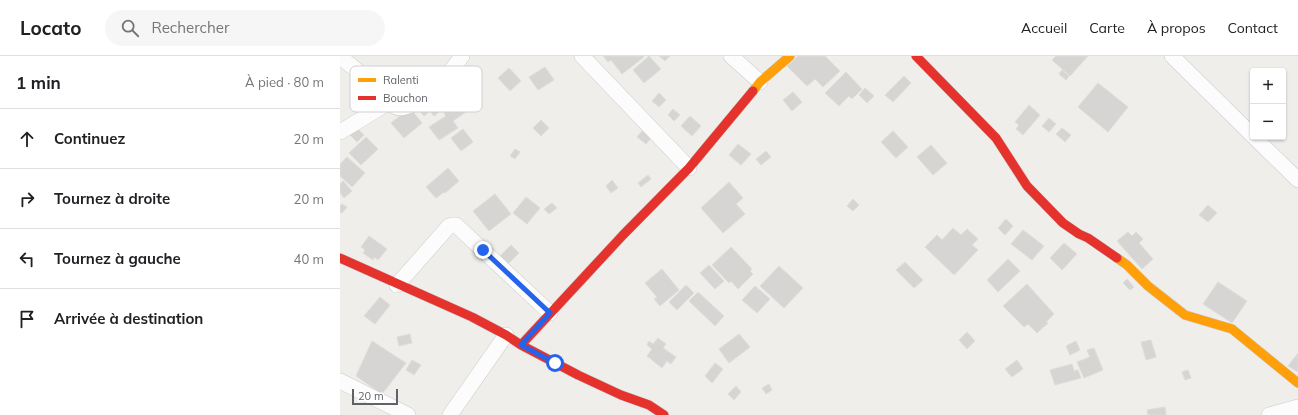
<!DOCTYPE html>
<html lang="fr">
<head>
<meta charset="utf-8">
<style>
	:root { --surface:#fff; --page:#f6f6f6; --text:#202124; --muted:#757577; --line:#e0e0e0 }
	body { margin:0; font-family:Mulish,sans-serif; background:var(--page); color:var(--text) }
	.controls { position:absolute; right:12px; top:12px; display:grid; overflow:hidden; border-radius:4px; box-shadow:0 1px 3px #0004 }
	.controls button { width:36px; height:36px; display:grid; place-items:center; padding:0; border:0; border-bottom:1px solid var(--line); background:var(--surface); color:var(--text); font:20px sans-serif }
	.scale { position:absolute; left:12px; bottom:10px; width:46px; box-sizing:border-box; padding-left:4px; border:2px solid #5f6368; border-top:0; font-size:11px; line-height:14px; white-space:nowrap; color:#5f6368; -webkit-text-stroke:3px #fff; paint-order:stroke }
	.stop { position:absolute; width:12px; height:12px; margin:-9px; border:3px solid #2563eb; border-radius:50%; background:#fff }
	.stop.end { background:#2563eb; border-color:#fff; box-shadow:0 1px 4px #0008 }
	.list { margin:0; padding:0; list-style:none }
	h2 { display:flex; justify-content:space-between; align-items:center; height:52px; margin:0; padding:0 16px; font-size:17px }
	h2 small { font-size:13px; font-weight:400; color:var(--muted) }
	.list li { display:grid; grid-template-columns:26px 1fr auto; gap:12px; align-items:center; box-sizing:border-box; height:60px; padding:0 16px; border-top:1px solid var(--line) }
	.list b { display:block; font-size:15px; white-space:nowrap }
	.list em { font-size:13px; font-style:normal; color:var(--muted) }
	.icon { flex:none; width:22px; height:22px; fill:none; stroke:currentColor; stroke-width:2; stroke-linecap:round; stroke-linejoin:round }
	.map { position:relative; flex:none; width:958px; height:359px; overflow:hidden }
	header { display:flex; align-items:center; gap:24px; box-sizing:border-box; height:56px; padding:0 20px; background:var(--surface); border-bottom:1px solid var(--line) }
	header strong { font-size:19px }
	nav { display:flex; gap:22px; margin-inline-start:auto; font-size:14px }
	.search { width:280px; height:36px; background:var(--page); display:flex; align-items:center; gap:10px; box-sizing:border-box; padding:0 14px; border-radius:22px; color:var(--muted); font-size:15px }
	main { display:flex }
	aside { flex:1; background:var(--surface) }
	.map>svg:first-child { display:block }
	.building { fill:#d6d5d3; stroke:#deddd9 }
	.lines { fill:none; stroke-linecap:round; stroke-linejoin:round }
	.street-casing { stroke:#cbcccc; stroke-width:16 }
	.slow-casing { stroke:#cacacb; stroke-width:10 }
	.jam-casing { stroke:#cacacb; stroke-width:10 }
	.street { stroke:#fdfcfc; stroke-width:15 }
	.slow { stroke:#ff9f0a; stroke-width:9 }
	.jam { stroke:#e5322d; stroke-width:9 }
	.route { stroke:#2563eb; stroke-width:5 }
	.key { fill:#fff; stroke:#cfd0d2; stroke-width:1 }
	.key-label { font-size:11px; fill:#5f6368 }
</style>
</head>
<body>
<header>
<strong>Locato</strong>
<div class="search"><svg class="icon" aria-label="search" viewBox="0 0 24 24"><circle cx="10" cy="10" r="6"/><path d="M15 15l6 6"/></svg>Rechercher</div>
<nav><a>Accueil</a><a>Carte</a><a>À propos</a><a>Contact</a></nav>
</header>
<main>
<aside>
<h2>1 min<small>À pied · 80 m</small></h2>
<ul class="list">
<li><svg class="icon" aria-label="ahead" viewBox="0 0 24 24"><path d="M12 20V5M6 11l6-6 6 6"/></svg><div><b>Continuez</b></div><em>20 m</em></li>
<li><svg class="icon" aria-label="right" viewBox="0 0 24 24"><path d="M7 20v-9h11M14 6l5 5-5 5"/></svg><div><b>Tournez à droite</b></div><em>20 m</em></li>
<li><svg class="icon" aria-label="left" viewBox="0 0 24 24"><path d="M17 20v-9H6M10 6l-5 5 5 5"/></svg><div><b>Tournez à gauche</b></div><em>40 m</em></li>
<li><svg class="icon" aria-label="arrive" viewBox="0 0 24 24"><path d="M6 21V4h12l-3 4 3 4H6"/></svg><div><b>Arrivée à destination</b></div></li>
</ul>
</aside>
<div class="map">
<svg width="958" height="359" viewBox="0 0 958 359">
	<rect width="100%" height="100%" fill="#efeeea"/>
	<path class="building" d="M263 0H303L304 1 282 18 271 4 268 6Z
		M309 0 321 13 304 27 293 14Z
		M319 0H330L325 5Z
		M458 0H485L500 15 483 31 475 23 467 30 447 10Z
		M716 0H748L730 20 712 4Z
		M205 11 214 24 198 34 189 21Z
		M169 12 181 25 170 35 158 22Z
		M722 14 729 20 726 24 719 18Z
		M506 16 522 33 512 43 509 40 499 50 485 37Z
		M564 20 571 27 553 46 545 39Z
		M758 27 788 51 768 76 738 51Z
		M525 32 534 40 527 47 519 39Z
		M104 33 113 45 94 60 90 55 84 60 78 53Z
		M453 36 462 46 452 55 443 44Z
		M319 37 326 44 319 51 312 45Z
		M120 46 127 55 113 65 118 72 99 84 89 71 106 60 104 57Z
		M689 49 700 59 683 79 676 73 679 69 675 66Z
		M70 52 82 67 64 82 51 67Z
		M333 53 340 59 334 65 328 59Z
		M350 60 361 70 352 80 341 70Z
		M709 62 716 68 709 76 702 70Z
		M201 64 209 72 201 80 193 72Z
		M16 71 24 79 17 86 9 78Z
		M722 72 731 79 725 86 716 78Z
		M123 73 133 86 121 95 111 82Z
		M302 75 311 82 306 88 297 81Z
		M553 75 568 91 556 102 541 86Z
		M26 81 38 93 21 109 9 97Z
		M398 88 411 98 401 109 389 99Z
		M591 89 607 107 593 119 577 101Z
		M175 93 180 96 175 103 170 100Z
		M426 95 431 101 421 109 416 103Z
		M7 101 25 117 12 131 0 120V108Z
		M108 112 119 125 105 137 104 136 96 142 86 131Z
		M308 119 311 123 301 131 298 127Z
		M272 124 278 132 271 137 266 130Z
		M3 125 12 135 4 142 0 137V128Z
		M389 126 403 142 396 148 405 158 383 177 361 152Z
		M155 138 171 158 149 175 133 155Z
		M186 141 200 152 187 168 173 157Z
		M513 143 519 149 513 155 507 150Z
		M212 147 217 152 209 158 204 153Z
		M2 148 7 151 2 157 0 156V150Z
		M868 149 877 157 868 166 859 159Z
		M666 163 673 170 665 179 658 172Z
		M613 172 621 179 627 173 638 183 632 189 638 194 614 219 585 191 597 179 602 184Z
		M683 174 704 190 692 204 671 188Z
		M788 176 792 180 796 176 803 183 799 187 813 203 802 213 777 185Z
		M29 180 47 193 38 204 34 201 33 204 23 197 25 194 21 191Z
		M724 187 737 198 722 214 710 202Z
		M171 189 179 197 168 208 160 200Z
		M391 191 412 213 410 215 413 218 398 233 391 225 389 227 372 209Z
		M668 203 680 215 658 236 647 224Z
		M565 206 583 224 574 232 556 214Z
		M369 209 384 225 375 233 360 217Z
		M439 210 463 232 444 252 420 230Z
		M322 213 339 234 320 250 314 243 317 241 305 227Z
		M787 223 794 231 790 234 783 227Z
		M878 226 907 245 892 267 863 248Z
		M687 228 714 258 706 266 708 267 697 277 688 268 684 271 663 250Z
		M346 229 354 237 337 254 329 246Z
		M415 230 430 243 417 257 402 244Z
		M358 236 384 260 375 270 349 245Z
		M40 241 50 249 35 268 24 260Z
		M627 276 635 285 627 293 619 284Z
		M70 278 72 287 59 290 57 281Z
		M399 278 410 291 389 307 379 293Z
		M318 282 326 288 323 292 336 301 331 308 327 305 322 312 307 300 312 293 307 289 309 285 313 288Z
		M811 284 816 301 806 304 801 286Z
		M32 285 66 307 42 338 16 320Z
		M736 285 740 294 730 299 726 290Z
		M754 292 763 314 744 322 737 306 750 301 747 294Z
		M958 297V316L948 310Z
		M72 304 81 309 74 319 66 314Z
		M677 304 683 313 672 321 665 313Z
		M375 307 383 313 372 327 365 320Z
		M732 308 734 315 738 314 741 322 715 329 710 314Z
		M848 314 851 322 845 324 842 316Z
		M429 328 432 334 426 338 422 332Z
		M396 330 401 336 394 344 388 338Z
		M825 351 826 359H808L807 354Z"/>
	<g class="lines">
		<defs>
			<path id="street" d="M242 0 349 112
				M391 0 420 26
				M832 0 913 80
				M0 1C8 7 16 13 23 20 32 29 38 41 49 47 52 49 56 52 60 52 79 52 112 15 122 0
				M0 76 48 47
				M914 81 958 124
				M57 229 109 170 112 169H116L210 257
				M0 325 68 359
				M110 359 166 279
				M929 359 958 351"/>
			<path id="slow" d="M413 35 420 26 450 0
				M777 202 787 209 808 230 845 259 892 273 958 327"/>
			<path id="jam" d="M576 0 656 82 687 130 723 167 739 178 748 182 777 202
				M0 202 132 261 166 279 181 289 238 319 281 339 309 349 324 359
				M181 289 283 179 349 112 413 35"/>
		</defs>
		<use href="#street" class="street-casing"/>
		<use href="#slow" class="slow-casing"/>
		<use href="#jam" class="jam-casing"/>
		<use href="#street" class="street"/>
		<use href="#slow" class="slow"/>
		<use href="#jam" class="jam"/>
	</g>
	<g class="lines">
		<path class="route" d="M143 194 210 257 181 289 215 307"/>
	</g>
	<rect x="10" y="10" width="132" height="46" rx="6" class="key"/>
	<rect x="18" y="22" width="18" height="4" fill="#ff9f0a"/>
	<rect x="18" y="40" width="18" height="4" fill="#e5322d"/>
	<g class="key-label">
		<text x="43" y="28">Ralenti</text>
		<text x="43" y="46">Bouchon</text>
	</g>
</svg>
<div class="controls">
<button>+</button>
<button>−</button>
</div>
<div class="scale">20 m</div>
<div class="stop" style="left:215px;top:307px"></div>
<div class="stop end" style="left:143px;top:194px"></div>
</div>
</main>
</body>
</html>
